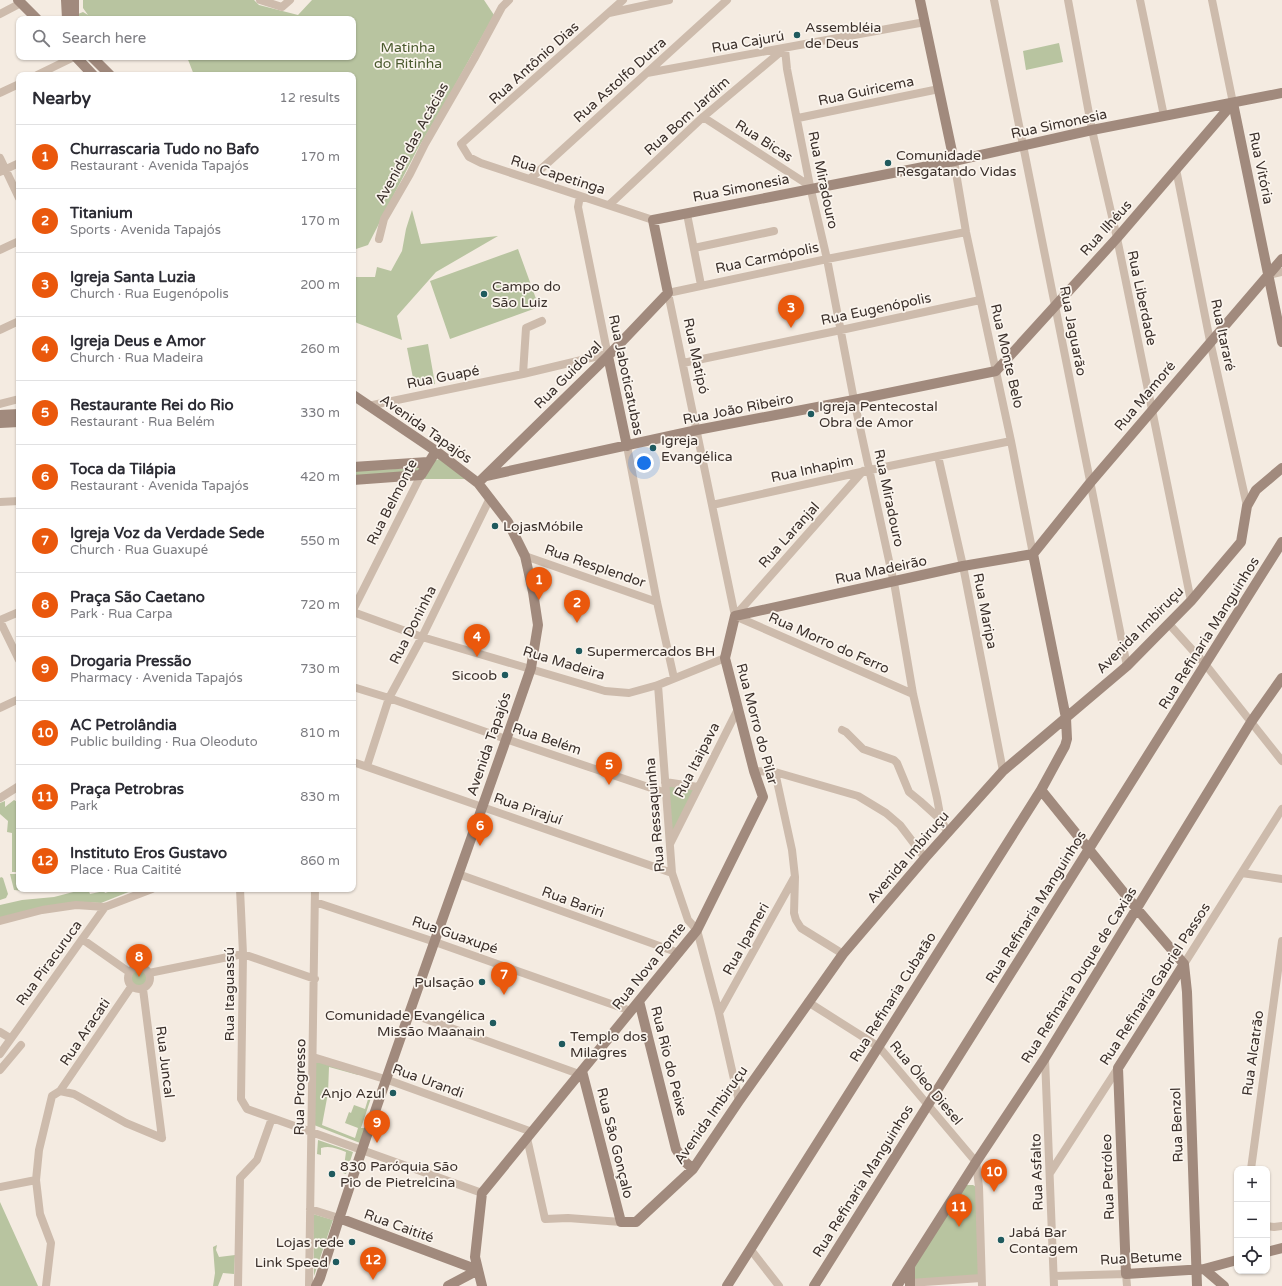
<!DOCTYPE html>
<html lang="en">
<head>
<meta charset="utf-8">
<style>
	:root { --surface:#fff; --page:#f2f2f3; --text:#2b2b33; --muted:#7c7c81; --line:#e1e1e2; --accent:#ea580c }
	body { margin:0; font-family:"Varela Round",sans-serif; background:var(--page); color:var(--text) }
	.controls { position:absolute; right:12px; bottom:12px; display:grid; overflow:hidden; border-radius:8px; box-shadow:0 1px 3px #0004 }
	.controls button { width:36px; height:36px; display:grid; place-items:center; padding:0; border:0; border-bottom:1px solid var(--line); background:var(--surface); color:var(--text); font:20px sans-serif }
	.you { position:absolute; left:644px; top:463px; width:14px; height:14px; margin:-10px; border:3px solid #fff; border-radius:50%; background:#1a73e8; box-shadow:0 0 0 6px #1a73e833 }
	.badge { display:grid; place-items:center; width:26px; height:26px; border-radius:50%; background:var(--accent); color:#fff; font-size:13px; font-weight:700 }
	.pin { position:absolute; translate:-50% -33px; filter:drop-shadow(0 1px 2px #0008) }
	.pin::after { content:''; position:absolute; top:21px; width:14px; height:12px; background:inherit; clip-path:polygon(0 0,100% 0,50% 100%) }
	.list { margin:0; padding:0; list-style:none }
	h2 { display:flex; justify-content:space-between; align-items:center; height:52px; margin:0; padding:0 16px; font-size:17px }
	h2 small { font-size:13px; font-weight:400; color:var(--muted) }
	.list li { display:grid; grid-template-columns:26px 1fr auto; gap:12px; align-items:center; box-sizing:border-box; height:64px; padding:0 16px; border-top:1px solid var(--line) }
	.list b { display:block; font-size:15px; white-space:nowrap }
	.list p { margin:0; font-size:13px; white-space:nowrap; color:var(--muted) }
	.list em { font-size:13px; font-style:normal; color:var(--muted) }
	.icon { flex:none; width:22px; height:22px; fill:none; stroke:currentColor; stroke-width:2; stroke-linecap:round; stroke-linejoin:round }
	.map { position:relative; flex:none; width:1282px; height:1286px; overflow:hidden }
	.search { position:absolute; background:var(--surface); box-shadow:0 1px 3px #0004; left:16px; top:16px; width:340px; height:44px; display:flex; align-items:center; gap:10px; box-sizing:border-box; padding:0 14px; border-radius:8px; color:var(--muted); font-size:15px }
	.panel { position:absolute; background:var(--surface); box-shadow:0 1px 3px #0004; left:16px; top:72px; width:340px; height:820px; border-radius:8px }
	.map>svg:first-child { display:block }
	.green { fill:#b8c4a0 }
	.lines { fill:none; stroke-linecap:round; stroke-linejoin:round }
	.street { stroke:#cdbbac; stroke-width:8 }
	.secondary { stroke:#a18a7d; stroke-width:10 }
	.poi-dot { fill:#1f5a5e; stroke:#fbf5ee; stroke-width:1.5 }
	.labels { text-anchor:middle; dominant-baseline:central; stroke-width:3.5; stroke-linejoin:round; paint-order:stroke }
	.poi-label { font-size:14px; fill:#3b302b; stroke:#fbf5ee; text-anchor:start }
	.street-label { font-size:14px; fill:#3b302b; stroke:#fbf5ee }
	.park-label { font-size:14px; fill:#4a5a2e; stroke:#fbf5ee }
</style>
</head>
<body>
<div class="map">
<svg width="1282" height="1286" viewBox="0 0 1282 1286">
	<rect width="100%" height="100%" fill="#f4ebe1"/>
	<path class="green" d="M83 0H254L259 5 298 15 312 0H484L494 15 444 105 417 150 368 245 353 250V75H194L187 57H353V19H79L78 14 83 12 88 15 83 8Z
		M1059 43 1063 62 1026 70 1023 51Z
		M412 210 421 244 498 236 436 272 397 316 402 340 357 323 353 320V277H375L377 267 391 271 402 251 406 229Z
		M518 249 539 307 450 339 430 281Z
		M428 344 435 384 415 388 407 348Z
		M439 459 468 479H425L415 472 353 476V471L416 468Z
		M666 783 695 788 670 842Z
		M14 800 19 803V872H12V833L7 832 8 821 0 814V803L5 801V807Z
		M10 874H19V889H48L24 891 14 890Z
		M1 877 3 878 8 894 6 898 0 900V878Z
		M85 889H88L90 894 104 891 105 893 117 889H136L101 903 84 902 0 919V905L22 900 54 897Z
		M129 978a10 10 0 1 1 20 0a10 10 0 1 1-20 0Z
		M321 1062 358 1074V1075L329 1067 328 1093 322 1125 355 1138 358 1128 345 1123 349 1112 351 1113 354 1105 365 1109 369 1096 376 1095V1097L371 1098 361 1128H366L360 1143 314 1125 316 1063Z
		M318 1140 353 1152 346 1174 343 1173 346 1152C338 1149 330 1145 321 1148V1155L317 1154Z
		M966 1185H973L978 1188 980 1277 914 1280 913 1266Z
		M0 1202 38 1286H0Z
		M313 1214 333 1220 314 1276Z
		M217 1245 216 1250 219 1257 235 1255 234 1274 223 1273 218 1286H213L215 1273 213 1247Z"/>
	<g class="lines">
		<path class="street" d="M260 0 282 7 290 0
			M623 0 461 144 469 157 481 163 653 220
			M994 0 1127 666
			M1068 0 1092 130 1117 238 1191 601
			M1140 0 1164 116
			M1212 0 1233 103
			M609 13 669 0
			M0 14 21 3
			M785 49 787 69 810 186 827 259 854 400 895 588 913 694 937 798 941 820 948 833
			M647 73 925 22
			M37 75 74 57
			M0 93 19 84
			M703 117 810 186
			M798 118 939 89
			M0 158 19 198
			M954 161 966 232 1011 441 1033 554
			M1176 169 1210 341 1247 506
			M0 172 19 163
			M530 179 727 0
			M580 196 578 207 608 356
			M609 205 703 117 784 49
			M687 214 701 285
			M379 239 384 219 410 174 425 144 474 59 502 7 509 0
			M694 248 774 231
			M0 250 19 241
			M1269 275 1282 272
			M0 330 19 321
			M683 363 841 330 980 300
			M523 374 526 328 542 321
			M0 404 19 399
			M368 406 523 374 607 354
			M627 446 657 602 674 678
			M938 456 963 566 1003 771
			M0 502 19 501
			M712 505 870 470 1011 441
			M525 556 657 602
			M353 610 421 475
			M353 612 422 637 605 691 629 693 658 685 725 658
			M735 616 668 293 827 259 966 232
			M735 616 913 694
			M735 616 863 471
			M0 620 19 612
			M0 621 19 660
			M1169 624 1205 664 1282 761
			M658 685 672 873 688 920 697 930 719 1013 739 1101
			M353 687 389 698 506 739 666 793
			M0 708 19 699
			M842 730 846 732 863 749 894 760 897 763 909 792 920 801 941 820
			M353 762 672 873
			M367 766 389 698 422 637 490 498
			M754 771 775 772 858 796 886 813 900 825 925 858
			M775 772 792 850 795 877 794 913 796 920 801 928 843 954
			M665 782 698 787
			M0 798 19 786
			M670 844 738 709
			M1242 873 1282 879
			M458 874 679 953
			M240 889 243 954 241 1099 247 1109 482 1193
			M315 902 435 942 631 1011
			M0 921 42 910 76 905 105 907 152 889
			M82 939 129 972
			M1184 964 1282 809
			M128 978a11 11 0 1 1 22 0a11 11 0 1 1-22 0Z
			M149 973 243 954 315 979
			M143 989 162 1138
			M808 1002 879 1047 976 1162 979 1187 982 1286
			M409 1013 579 1074
			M719 1013 794 878
			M0 1032 10 1038
			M0 1054 105 907
			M313 1057 388 1080 532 1132
			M1045 1058 1054 1286
			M0 1070 21 1045
			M60 1091 131 987
			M527 1138 545 1219 568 1218 621 1222
			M1251 1169 1282 941
			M1050 1173 1118 1068
			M0 1187 36 1180
			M310 1209 339 1218
			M1267 1226 1274 1227 1282 1226
			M751 1250 779 1286
			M1054 1276 1126 1274 1127 1286
			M910 1283 981 1278
			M46 1286 51 1243 40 1214 36 1180 39 1150 52 1096 60 1091 74 1094 126 1123 162 1138
			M238 1286 240 1178 257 1160 272 1118
			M309 1286 315 889"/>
		<path class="secondary" d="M18 0 37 19
			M66 0 67 19
			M74 0V19
			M920 0 954 161
			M76 57 93 75
			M92 57 110 75
			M1233 103 1282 342
			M608 356 627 446
			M0 415 19 414
			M0 423 19 422
			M353 467 428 462
			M486 476 697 430 854 400 996 371 1117 238 1233 103
			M353 480 421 475 436 451
			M478 483 608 356 668 293 653 220 954 161 1092 130 1282 93
			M1033 554 1090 483 1282 259
			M1041 790 1137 909 1184 964
			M1184 964 1118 1068 1126 1274 1204 1269 1237 1260
			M1184 964 1187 992 1197 1286
			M639 1001 676 1149 683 1160 693 1169
			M582 1071 621 1222H636L693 1169 739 1101 843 954 925 858 1003 771 1127 666 1191 601 1241 542 1247 506 1256 490 1282 468
			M339 1218 478 1270
			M1267 1252 1282 1248
			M910 1267V1286
			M1204 1269 1224 1286
			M316 1286 320 1278C385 1073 461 871 531 668L538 625 533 592 525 556 508 522 478 483 436 451 353 395
			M448 1286 478 1270
			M482 1286 475 1257 482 1193 697 930 763 797 754 771 725 658 735 616 963 566 1033 554
			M727 1286 1041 790 1065 746 1067 739 1066 718 1033 554
			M814 1286 1282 542
			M897 1286 976 1162 1045 1058 1251 722 1282 678"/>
	</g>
	<g class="poi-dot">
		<circle cx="797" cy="35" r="4"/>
		<circle cx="888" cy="163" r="4"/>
		<circle cx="484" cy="294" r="4"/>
		<circle cx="811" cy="414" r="4"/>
		<circle cx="653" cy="448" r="4"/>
		<circle cx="495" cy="526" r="4"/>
		<circle cx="579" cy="651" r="4"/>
		<circle cx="505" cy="675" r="4"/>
		<circle cx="482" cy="982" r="4"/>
		<circle cx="493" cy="1023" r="4"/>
		<circle cx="562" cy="1044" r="4"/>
		<circle cx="393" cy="1093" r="4"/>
		<circle cx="332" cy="1174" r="4"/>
		<circle cx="1001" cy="1240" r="4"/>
		<circle cx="352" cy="1242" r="4"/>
		<circle cx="336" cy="1262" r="4"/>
	</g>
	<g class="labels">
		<g class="poi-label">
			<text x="805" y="27">Assembléia<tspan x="805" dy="16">de Deus</tspan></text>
			<text x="896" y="155">Comunidade<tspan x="896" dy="16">Resgatando Vidas</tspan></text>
			<text x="492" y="286">Campo do<tspan x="492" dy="16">São Luiz</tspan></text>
			<text x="819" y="406">Igreja Pentecostal<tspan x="819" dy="16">Obra de Amor</tspan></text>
			<text x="661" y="440">Igreja<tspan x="661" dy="16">Evangélica</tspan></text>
			<text x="503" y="526">LojasMóbile</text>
			<text x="587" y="651">Supermercados BH</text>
			<text x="497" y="675" text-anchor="end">Sicoob</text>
			<text x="474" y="982" text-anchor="end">Pulsação</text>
			<text x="485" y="1015" text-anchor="end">Comunidade Evangélica<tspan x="485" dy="16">Missão Maanain</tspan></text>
			<text x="570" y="1036">Templo dos<tspan x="570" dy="16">Milagres</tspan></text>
			<text x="385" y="1093" text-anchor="end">Anjo Azul</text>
			<text x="340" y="1166">830 Paróquia São<tspan x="340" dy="16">Pio de Pietrelcina</tspan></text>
			<text x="1009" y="1232">Jabá Bar<tspan x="1009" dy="16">Contagem</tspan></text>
			<text x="344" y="1242" text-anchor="end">Lojas rede</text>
			<text x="328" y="1262" text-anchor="end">Link Speed</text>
		</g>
		<g class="street-label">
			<text transform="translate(748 42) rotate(-10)">Rua Cajurú</text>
			<text transform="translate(534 63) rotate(-42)">Rua Antônio Dias</text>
			<text transform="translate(620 80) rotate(-42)">Rua Astolfo Dutra</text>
			<text transform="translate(866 91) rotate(-12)">Rua Guiricema</text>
			<text transform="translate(687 116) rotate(-42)">Rua Bom Jardim</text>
			<text transform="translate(1059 124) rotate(-12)">Rua Simonesia</text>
			<text transform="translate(764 141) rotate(33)">Rua Bicas</text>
			<text transform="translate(412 143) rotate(-61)">Avenida das Acácias</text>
			<text transform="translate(1261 168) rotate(78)">Rua Vitória</text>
			<text transform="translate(558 175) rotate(18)">Rua Capetinga</text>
			<text transform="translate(823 180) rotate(78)">Rua Miradouro</text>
			<text transform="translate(741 188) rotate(-11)">Rua Simonesia</text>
			<text transform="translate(1106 228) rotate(-48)">Rua Ilhéus</text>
			<text transform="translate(767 258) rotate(-12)">Rua Carmópolis</text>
			<text transform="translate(1142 298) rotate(78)">Rua Liberdade</text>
			<text transform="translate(876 309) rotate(-12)">Rua Eugenópolis</text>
			<text transform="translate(1073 331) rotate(79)">Rua Jaguarão</text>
			<text transform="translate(1223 335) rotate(78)">Rua Itararé</text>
			<text transform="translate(696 356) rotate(78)">Rua Matipó</text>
			<text transform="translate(1007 356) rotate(77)">Rua Monte Belo</text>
			<text transform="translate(568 375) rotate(-45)">Rua Guidoval</text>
			<text transform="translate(626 375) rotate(78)">Rua Jaboticatubas</text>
			<text transform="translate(443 377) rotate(-11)">Rua Guapé</text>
			<text transform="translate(1145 396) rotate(-50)">Rua Mamoré</text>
			<text transform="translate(738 409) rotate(-11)">Rua João Ribeiro</text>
			<text transform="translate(426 429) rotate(35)">Avenida Tapajós</text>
			<text transform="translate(812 469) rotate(-12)">Rua Inhapim</text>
			<text transform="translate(889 498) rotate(78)">Rua Miradouro</text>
			<text transform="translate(392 502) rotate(-63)">Rua Belmonte</text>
			<text transform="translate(789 535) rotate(-48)">Rua Laranjal</text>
			<text transform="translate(595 566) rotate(19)">Rua Resplendor</text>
			<text transform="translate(881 570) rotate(-12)">Rua Madeirão</text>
			<text transform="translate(985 611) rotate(79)">Rua Maripa</text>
			<text transform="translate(413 625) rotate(-63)">Rua Doninha</text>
			<text transform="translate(1140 630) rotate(-45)">Avenida Imbiruçu</text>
			<text transform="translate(1209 633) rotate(-58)">Rua Refinaria Manguinhos</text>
			<text transform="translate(829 643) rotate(24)">Rua Morro do Ferro</text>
			<text transform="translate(564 663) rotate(17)">Rua Madeira</text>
			<text transform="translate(757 724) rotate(75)">Rua Morro do Pilar</text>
			<text transform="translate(547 739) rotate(19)">Rua Belém</text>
			<text transform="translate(489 744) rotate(-71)">Avenida Tapajós</text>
			<text transform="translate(697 760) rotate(-63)">Rua Itaipava</text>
			<text transform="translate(528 809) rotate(19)">Rua Pirajuí</text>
			<text transform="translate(655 815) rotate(-95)">Rua Ressaquinha</text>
			<text transform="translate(908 857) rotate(-49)">Avenida Imbiruçu</text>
			<text transform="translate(573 902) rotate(20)">Rua Bariri</text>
			<text transform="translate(1036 907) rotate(-58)">Rua Refinaria Manguinhos</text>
			<text transform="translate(455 935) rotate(19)">Rua Guaxupé</text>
			<text transform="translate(746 939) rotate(-61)">Rua Ipameri</text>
			<text transform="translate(49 963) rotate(-54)">Rua Piracuruca</text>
			<text transform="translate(649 966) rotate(-51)">Rua Nova Ponte</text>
			<text transform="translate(1079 975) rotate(-58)">Rua Refinaria Duque de Caxias</text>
			<text transform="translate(1155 984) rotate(-57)">Rua Refinaria Gabriel Passos</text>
			<text transform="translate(229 994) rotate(-90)">Rua Itaguassú</text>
			<text transform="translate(893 997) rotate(-58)">Rua Refinaria Cubatão</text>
			<text transform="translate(85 1032) rotate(-56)">Rua Aracati</text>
			<text transform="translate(1253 1053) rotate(-82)">Rua Alcatrão</text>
			<text transform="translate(669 1061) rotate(76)">Rua Rio do Peixe</text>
			<text transform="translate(165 1062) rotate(83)">Rua Juncal</text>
			<text transform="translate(428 1081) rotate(20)">Rua Urandi</text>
			<text transform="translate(926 1083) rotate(50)">Rua Óleo Diesel</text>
			<text transform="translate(300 1087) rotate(-89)">Rua Progresso</text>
			<text transform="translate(711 1115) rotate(-55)">Avenida Imbiruçu</text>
			<text transform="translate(1177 1125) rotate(-92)">Rua Benzol</text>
			<text transform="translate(615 1143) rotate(76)">Rua São Gonçalo</text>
			<text transform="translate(1037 1172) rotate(-92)">Rua Asfalto</text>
			<text transform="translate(1108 1177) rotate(-92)">Rua Petróleo</text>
			<text transform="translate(863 1181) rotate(-58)">Rua Refinaria Manguinhos</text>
			<text transform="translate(399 1226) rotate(20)">Rua Caitité</text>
			<text transform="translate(1141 1258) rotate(-3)">Rua Betume</text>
		</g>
		<g class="park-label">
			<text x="408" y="47">Matinha<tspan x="408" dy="16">do Ritinha</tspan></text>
		</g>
	</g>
</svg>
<div class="controls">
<button>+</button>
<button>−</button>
<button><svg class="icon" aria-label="locate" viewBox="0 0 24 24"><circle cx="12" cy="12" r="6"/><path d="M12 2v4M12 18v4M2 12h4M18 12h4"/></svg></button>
</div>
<div class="you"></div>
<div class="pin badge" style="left:539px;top:600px">1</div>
<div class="pin badge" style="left:577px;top:623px">2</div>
<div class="pin badge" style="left:791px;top:328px">3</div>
<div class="pin badge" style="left:477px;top:657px">4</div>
<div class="pin badge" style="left:609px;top:785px">5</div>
<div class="pin badge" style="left:480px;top:846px">6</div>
<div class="pin badge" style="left:504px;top:995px">7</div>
<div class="pin badge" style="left:139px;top:977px">8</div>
<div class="pin badge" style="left:377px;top:1143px">9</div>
<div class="pin badge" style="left:994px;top:1192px">10</div>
<div class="pin badge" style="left:959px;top:1227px">11</div>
<div class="pin badge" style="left:373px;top:1280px">12</div>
<div class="search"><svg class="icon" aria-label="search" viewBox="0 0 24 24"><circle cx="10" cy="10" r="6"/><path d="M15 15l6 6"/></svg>Search here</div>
<section class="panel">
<h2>Nearby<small>12 results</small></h2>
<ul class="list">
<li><span class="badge">1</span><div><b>Churrascaria Tudo no Bafo</b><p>Restaurant · Avenida Tapajós</p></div><em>170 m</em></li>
<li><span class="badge">2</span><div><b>Titanium</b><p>Sports · Avenida Tapajós</p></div><em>170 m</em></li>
<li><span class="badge">3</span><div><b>Igreja Santa Luzia</b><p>Church · Rua Eugenópolis</p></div><em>200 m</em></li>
<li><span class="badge">4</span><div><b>Igreja Deus e Amor</b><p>Church · Rua Madeira</p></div><em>260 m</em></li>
<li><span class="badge">5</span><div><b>Restaurante Rei do Rio</b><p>Restaurant · Rua Belém</p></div><em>330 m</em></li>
<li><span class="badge">6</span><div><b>Toca da Tilápia</b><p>Restaurant · Avenida Tapajós</p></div><em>420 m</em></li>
<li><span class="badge">7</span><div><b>Igreja Voz da Verdade Sede</b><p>Church · Rua Guaxupé</p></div><em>550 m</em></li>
<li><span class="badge">8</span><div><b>Praça São Caetano</b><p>Park · Rua Carpa</p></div><em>720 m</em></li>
<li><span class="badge">9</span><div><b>Drogaria Pressão</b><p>Pharmacy · Avenida Tapajós</p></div><em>730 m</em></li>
<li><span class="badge">10</span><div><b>AC Petrolândia</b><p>Public building · Rua Oleoduto</p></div><em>810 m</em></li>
<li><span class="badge">11</span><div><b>Praça Petrobras</b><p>Park</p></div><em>830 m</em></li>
<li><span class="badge">12</span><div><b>Instituto Eros Gustavo</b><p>Place · Rua Caitité</p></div><em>860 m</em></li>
</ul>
</section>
</div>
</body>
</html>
